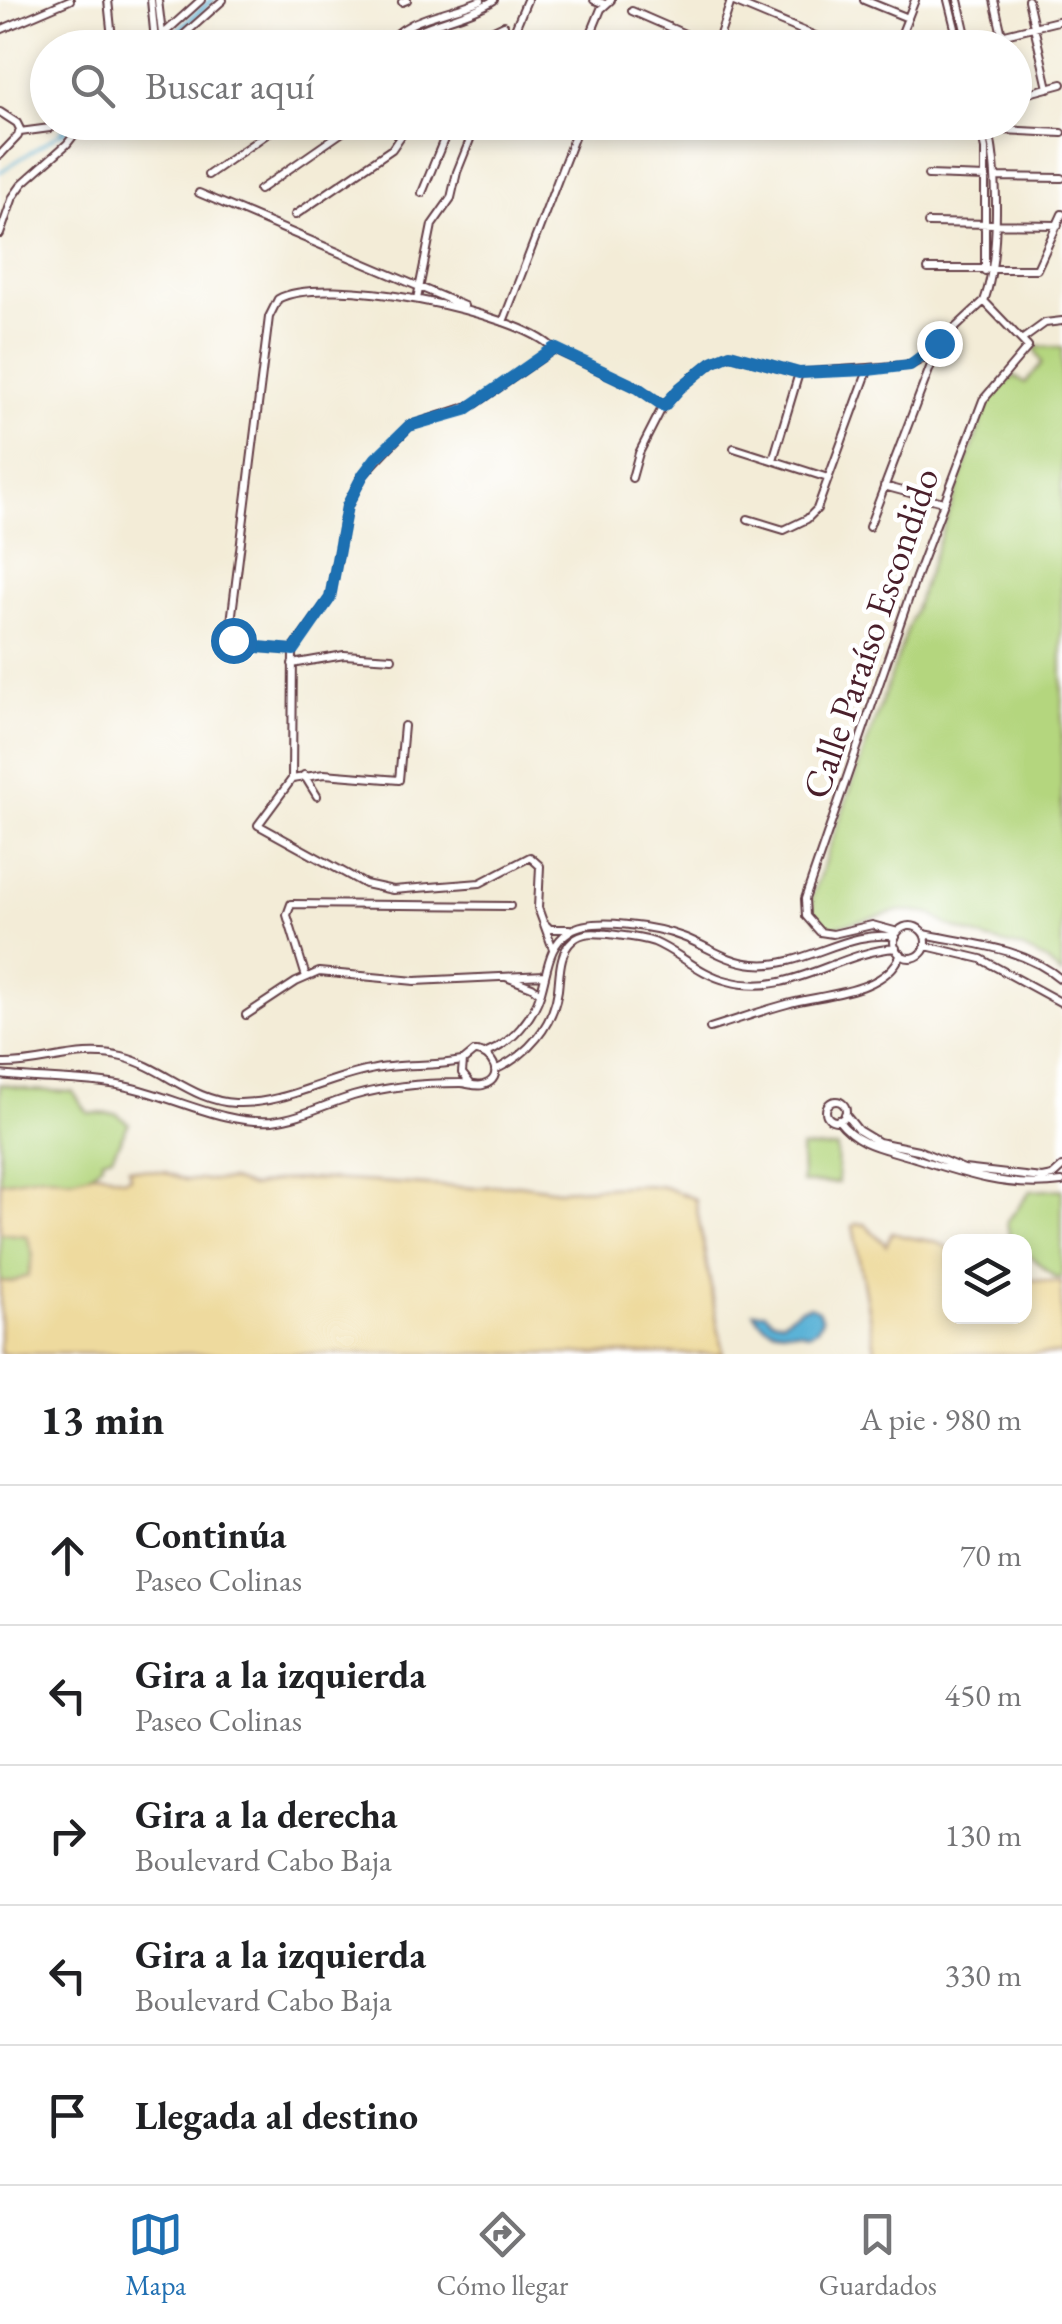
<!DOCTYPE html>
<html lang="es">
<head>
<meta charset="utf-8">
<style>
	:root { --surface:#fff; --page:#f2f2f2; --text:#202124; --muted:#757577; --line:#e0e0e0; --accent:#1f6fb2 }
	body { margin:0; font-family:"EB Garamond",serif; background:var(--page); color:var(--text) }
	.controls { position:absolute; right:30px; bottom:30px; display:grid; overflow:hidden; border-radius:20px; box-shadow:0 5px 15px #0003 }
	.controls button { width:90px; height:90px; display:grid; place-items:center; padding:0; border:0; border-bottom:2px solid var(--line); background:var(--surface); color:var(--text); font:50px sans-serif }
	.stop { position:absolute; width:30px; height:30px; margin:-22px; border:8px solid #1f6fb2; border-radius:50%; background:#fff }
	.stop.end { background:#1f6fb2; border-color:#fff; box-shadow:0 2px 10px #0008 }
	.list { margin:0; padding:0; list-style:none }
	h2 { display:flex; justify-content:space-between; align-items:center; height:130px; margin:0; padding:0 40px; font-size:42px }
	h2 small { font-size:32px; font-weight:400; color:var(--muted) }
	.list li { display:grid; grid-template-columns:65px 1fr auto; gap:30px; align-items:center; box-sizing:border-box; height:140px; padding:0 40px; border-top:2px solid var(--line) }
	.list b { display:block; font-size:38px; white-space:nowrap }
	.list p { margin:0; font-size:32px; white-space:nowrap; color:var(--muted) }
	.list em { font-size:32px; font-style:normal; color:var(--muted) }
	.icon { flex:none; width:55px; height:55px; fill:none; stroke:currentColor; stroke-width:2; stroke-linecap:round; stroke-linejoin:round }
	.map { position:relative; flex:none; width:1062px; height:1354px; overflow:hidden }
	.search { position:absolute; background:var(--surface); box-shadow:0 5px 15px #0003; left:30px; right:30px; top:30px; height:110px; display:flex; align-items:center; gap:25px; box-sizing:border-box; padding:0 35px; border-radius:55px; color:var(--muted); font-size:38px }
	.sheet { height:830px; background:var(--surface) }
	nav { display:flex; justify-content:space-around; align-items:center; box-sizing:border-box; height:140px; border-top:2px solid var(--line); background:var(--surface); font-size:28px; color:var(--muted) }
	nav a { display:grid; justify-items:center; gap:5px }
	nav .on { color:var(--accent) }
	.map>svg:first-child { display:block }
	.green { fill:#b4d67e; stroke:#7f7a54; stroke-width:2.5 }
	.sand { fill:#eeda9e; stroke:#9c7c64; stroke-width:2.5 }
	.water { fill:#5ab2d7; stroke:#526881; stroke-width:2.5 }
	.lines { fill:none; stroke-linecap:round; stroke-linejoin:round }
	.stream { stroke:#5ab2d7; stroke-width:2.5 }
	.canal { stroke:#5ab2d7; stroke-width:6 }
	.street-casing { stroke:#633e45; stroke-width:10 }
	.street { stroke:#fff; stroke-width:6 }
	.route { stroke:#1f6fb2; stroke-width:12 }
	.labels { text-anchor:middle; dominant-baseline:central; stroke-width:9; stroke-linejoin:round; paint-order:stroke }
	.street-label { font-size:38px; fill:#4a1f2b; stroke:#fff }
</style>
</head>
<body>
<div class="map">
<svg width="1062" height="1354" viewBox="0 0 1062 1354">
	<rect width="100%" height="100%" fill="#fff"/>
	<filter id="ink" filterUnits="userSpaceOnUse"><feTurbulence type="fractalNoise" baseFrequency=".01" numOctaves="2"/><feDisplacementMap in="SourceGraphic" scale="20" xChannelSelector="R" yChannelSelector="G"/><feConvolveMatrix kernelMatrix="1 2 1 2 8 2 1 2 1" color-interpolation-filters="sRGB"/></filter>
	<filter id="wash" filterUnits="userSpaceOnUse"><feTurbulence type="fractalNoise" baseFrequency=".0048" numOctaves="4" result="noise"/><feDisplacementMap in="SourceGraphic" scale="40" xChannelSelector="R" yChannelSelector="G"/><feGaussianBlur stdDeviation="2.25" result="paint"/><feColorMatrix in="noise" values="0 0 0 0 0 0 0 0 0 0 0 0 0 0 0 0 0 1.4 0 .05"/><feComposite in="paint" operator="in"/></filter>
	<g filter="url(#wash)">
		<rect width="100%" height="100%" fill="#f3ecd7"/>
		<path class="green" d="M1034 347H1062V975L1045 960 1021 948 989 940 949 926 932 915 914 911H900L833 927 818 923 813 913 812 897 990 398 1014 376 1025 383 1042 363Z
			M0 1084 31 1090 73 1092 88 1113 117 1114 129 1123 112 1156 102 1159V1164L57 1200 59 1269 0 1306Z
			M801 1148H837L838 1183H802Z
			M1062 1189V1278H1055L1025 1251 1024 1242 1015 1241 1009 1235 1007 1222 1030 1191Z"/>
		<path class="sand" d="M129 1168 165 1172 185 1180H231L251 1187 280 1180 327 1179 474 1188 517 1184 558 1190 644 1185 664 1187 695 1199 723 1354H0V1281L12 1282 28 1276 33 1255 27 1236 0 1233V1182L43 1175 71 1179 98 1172 124 1179 130 1177Z
			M856 1224H865L886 1245 892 1232C909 1241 932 1237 949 1248L950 1316H1024L1025 1279 1062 1283V1354H876L853 1226Z"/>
		<path class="water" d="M810 1306 818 1310 822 1319 817 1329 808 1333C787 1326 766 1337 754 1312H765L772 1319 782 1321 801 1308Z"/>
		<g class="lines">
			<path class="stream" d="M0 172 62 132"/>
			<path class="canal" d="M154 0 159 38
				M159 48 212 0
				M62 132 73 122"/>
		</g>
	</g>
	<g filter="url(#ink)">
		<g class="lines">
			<defs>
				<path id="street" d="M108 0 113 48
					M151 0 155 41
					M158 0 162 34
					M594 0 605 4
					M729 0 844 48
					M864 0 908 18
					M948 0 960 48
					M958 0 969 48
					M994 0 1005 48
					M1028 0 1048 88
					M402 2 407 0
					M632 11 717 48
					M0 30 70 0
					M968 43 1062 20
					M716 47 731 1
					M148 48 201 0
					M169 48 223 0
					M385 48C401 17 450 14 481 0
					M393 48C412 24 464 20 494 0
					M456 48 504 25
					M507 48 527 0
					M585 48 601 9 611 0
					M896 48 915 0
					M1014 97 1062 84
					M0 112 17 123 20 129 18 136 0 155
					M899 122H916
					M979 122 985 149V271
					M417 127 444 139
					M20 132 50 128 60 122
					M990 134 1002 130 1062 133
					M208 175 284 122
					M928 175 986 177
					M995 177 1062 178
					M259 190 357 122
					M199 193 464 306
					M422 193 451 122
					M295 215 392 149 407 127
					M928 223 1058 225
					M0 234 13 197 23 183 67 144 84 122
					M928 269H1037L1062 214
					M417 299 432 225 451 198 457 172 477 122
					M503 322 574 138 573 122
					M1023 339 1045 323 1062 321
					M734 448 828 478
					M773 460 799 373
					M632 478 639 453 663 406
					M884 486 943 502
					M748 519 784 530 807 519 817 509 868 370
					M869 527 939 344
					M293 650 246 646 233 640 230 630 269 317 278 299C323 273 518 311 554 349L638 388 664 406 680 388 712 362 730 354 799 373 910 365 922 359 984 301C1000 258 999 167 987 122
					M292 664 344 655 392 658
					M304 775 317 796
					M292 779 324 774 399 780 404 726
					M544 923 550 929H569
					M894 942a16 16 0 1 1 32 0a16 16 0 1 1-32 0Z
					M898 932 872 925 833 934 820 932 806 916 805 899 916 577 983 400 1028 347 984 301
					M924 934C972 944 1023 947 1062 980
					M926 946 981 959 1062 1003
					M553 949 538 908 540 866 530 857 480 883 393 890 365 884 258 825 292 779 293 650 330 598 347 506 363 475 409 426 475 404 554 349
					M306 977 287 915 291 904 510 906
					M506 977 532 987 540 993
					M246 1015 296 982 319 972 415 981 545 975
					M710 1028C736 1020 761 1011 787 1004 822 994 885 994 901 954
					M487 1053C512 1043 533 1018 541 992 548 969 548 945 570 931 592 916 658 927 683 937 707 946 727 962 754 964 804 969 847 928 896 937
					M0 1064C42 1066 79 1046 122 1057 163 1067 192 1101 235 1103 282 1105 324 1079 370 1070 400 1063 431 1067 462 1061
					M495 1070C528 1055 553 1026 558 990 560 973 559 952 573 940 583 931 596 933 609 934 624 936 640 937 654 942 680 953 699 974 728 981 789 998 837 952 896 948
					M0 1075C41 1080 82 1078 123 1086 171 1095 222 1125 272 1121 300 1118 326 1104 353 1096 388 1086 424 1083 460 1083 467 1083 476 1087 483 1085 506 1079 493 1051 474 1052L463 1061 462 1073 470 1083
					M826 1111a10 10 0 1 1 20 0a10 10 0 1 1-20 0Z
					M845 1114 858 1130 878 1142 918 1150 964 1169 1042 1178 1052 1176 1062 1167
					M838 1120C859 1147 885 1148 915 1158 964 1174 1009 1189 1062 1182"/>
			</defs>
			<use href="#street" class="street-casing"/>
			<use href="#street" class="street"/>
		</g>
	</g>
	<g class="lines" filter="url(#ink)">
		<path class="route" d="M233 640 246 646 294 650 330 598 347 506 363 475 376 458 409 426 465 410 554 348 638 388 664 406 680 388 712 362 730 354 799 373 868 370 910 365 939 343"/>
	</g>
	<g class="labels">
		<g class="street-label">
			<text transform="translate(870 633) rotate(-71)">Calle Paraíso Escondido</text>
		</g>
	</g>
</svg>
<div class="controls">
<button><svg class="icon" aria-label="layers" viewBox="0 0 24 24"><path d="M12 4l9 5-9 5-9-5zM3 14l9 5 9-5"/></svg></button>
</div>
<div class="stop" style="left:233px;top:640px"></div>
<div class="stop end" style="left:939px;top:343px"></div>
<div class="search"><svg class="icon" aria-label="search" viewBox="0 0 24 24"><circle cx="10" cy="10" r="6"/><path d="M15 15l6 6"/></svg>Buscar aquí</div>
</div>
<section class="sheet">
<h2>13 min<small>A pie · 980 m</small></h2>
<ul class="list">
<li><svg class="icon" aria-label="ahead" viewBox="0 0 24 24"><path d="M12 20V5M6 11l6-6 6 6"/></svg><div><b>Continúa</b><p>Paseo Colinas</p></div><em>70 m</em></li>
<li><svg class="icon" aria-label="left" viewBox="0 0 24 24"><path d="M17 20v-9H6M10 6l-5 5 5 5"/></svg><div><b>Gira a la izquierda</b><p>Paseo Colinas</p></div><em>450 m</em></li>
<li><svg class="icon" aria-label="right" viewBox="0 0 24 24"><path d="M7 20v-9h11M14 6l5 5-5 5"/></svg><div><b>Gira a la derecha</b><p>Boulevard Cabo Baja</p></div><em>130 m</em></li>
<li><svg class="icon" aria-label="left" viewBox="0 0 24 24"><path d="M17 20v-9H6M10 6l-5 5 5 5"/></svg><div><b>Gira a la izquierda</b><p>Boulevard Cabo Baja</p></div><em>330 m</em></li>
<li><svg class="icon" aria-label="arrive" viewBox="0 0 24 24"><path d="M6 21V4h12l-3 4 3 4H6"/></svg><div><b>Llegada al destino</b></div></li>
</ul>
</section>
<nav>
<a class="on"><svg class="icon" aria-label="map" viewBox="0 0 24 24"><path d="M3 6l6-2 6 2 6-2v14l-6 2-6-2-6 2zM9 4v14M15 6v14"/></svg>Mapa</a>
<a><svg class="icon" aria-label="directions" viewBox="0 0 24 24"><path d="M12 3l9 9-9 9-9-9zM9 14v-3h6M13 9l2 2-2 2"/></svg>Cómo llegar</a>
<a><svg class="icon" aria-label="saved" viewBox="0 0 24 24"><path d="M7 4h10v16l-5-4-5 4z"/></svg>Guardados</a>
</nav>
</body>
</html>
